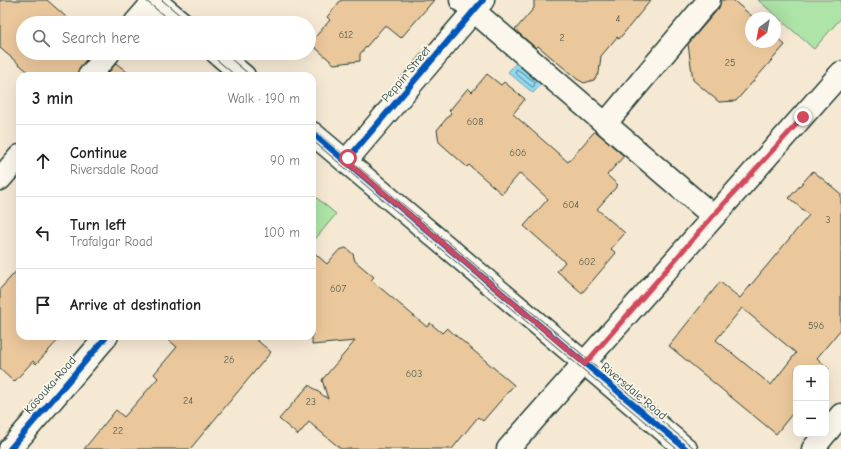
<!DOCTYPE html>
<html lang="en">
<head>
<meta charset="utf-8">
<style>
	:root { --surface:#fff; --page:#f6f6f6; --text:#202124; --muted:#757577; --line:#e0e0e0 }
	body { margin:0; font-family:"Comic Neue",sans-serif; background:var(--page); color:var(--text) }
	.controls { position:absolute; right:12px; bottom:12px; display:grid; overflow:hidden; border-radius:8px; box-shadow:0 4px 16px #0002 }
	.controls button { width:36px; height:36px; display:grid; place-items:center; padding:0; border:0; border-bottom:1px solid var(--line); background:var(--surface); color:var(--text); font:20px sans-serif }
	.compass { position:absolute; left:745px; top:12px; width:36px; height:36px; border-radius:50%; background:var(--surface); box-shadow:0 4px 16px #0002; rotate:212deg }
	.stop { position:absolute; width:12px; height:12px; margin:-9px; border:3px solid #d1495b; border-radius:50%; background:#fff }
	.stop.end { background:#d1495b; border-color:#fff; box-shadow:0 1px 4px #0008 }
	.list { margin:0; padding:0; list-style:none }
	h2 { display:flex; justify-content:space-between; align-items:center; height:52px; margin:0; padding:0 16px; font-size:17px }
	h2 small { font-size:13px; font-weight:400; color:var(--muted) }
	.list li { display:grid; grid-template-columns:26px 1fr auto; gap:12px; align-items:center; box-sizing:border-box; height:72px; padding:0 16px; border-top:1px solid var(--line) }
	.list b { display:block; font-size:15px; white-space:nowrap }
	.list p { margin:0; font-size:13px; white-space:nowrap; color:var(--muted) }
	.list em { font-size:13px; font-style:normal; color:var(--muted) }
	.icon { flex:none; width:22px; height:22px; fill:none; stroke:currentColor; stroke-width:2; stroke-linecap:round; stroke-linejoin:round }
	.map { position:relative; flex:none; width:841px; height:449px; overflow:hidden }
	.search { position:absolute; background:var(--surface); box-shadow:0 4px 16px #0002; left:16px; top:16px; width:300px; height:44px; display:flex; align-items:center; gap:10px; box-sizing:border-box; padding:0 14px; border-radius:22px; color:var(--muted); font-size:15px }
	.panel { position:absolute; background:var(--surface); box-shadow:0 4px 16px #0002; left:16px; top:72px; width:300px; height:268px; border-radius:12px }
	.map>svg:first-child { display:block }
	.green { fill:#aee4a7; stroke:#66906e }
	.water { fill:#92d9f3; stroke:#649ba7 }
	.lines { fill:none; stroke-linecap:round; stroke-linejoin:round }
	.shore { stroke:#4d7b80; stroke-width:1 }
	.building { fill:#ebc79c; stroke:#1f3d34; fill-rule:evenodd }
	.minor-casing { stroke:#1f3d34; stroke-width:25 }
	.major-casing { stroke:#1f3d34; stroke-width:25 }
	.minor { stroke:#fbf7ec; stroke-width:22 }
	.major { stroke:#fbf7ec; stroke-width:22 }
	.tram { stroke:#1f3d34; stroke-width:1 }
	.cycleway-casing { stroke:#fbf7ec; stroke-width:8 }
	.cycleway { stroke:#0057b8; stroke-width:6 }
	.route { stroke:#d1495b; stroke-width:5 }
	.labels { text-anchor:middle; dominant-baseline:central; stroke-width:3.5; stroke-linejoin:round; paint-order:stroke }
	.number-label { font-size:10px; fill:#52604e }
	.street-label { font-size:12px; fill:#1f3d34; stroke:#fbf7ec }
</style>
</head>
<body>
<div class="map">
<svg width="841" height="449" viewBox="0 0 841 449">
	<rect width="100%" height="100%" fill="#f6e9d4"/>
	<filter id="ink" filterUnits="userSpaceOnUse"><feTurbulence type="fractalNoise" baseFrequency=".025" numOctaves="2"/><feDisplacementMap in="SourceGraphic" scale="8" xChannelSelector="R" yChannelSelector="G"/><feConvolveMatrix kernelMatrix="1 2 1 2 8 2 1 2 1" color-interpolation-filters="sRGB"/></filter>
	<g filter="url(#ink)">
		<path class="green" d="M758 0H841V18L814 49Z
			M312 194 336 214 312 243Z"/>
		<path class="water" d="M517 62 542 83 533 93 508 72Z"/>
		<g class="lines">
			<path class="shore" d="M517 69 535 82 534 86 532 87 515 73Z"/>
		</g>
		<path class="building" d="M0 0H47L73 23H23V53H92L79 68 77 76H33L0 48Z
			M341 0H434L401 38 385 25 360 54V61L334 64 310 43 330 20 327 17Z
			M534 0H651L619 39 617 37 601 56 599 73 594 80 584 83 577 79 538 46 536 48 515 30 534 8Z
			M721 0H733L754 18H751V42H775V36L785 45 736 101 719 102 693 80 688 44 719 8Z
			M116 63 132 76H106Z
			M487 74 501 85 504 82 525 99 513 114 568 162 595 131 624 156 607 175 618 185 597 209 625 233 611 249 616 253 582 293 557 271 565 262 524 226 548 199 520 173 502 194 469 165 467 167 439 142 437 130 451 113 449 111 468 88 472 92Z
			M813 171 841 194V329L817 358 829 369 826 373V368H796V409L776 434 669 346 720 282 740 298 809 215 789 198ZM742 308 796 353 771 385 716 340Z
			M346 248 353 254 355 261 374 277 371 280 427 327 430 323 442 333 447 328 514 385 483 421 478 417 452 449H341L309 422 298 435 279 419 309 385 328 399 322 380 355 341 312 345V251L327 264 339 250Z
			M20 267V336H62L36 364 33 361 14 382 0 369V289Z
			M164 336H252L271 352 190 449H84L116 410 124 417 158 378 154 374 177 347Z"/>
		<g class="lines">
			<defs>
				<path id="minor" d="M461 0 713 216
					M135 23 155 0
					M89 76 109 53
					M606 123 709 0
					M346 161 483 0
					M0 179 20 156
					M826 433 841 415
					M10 449 107 336
					M813 449 825 434"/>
				<path id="major" d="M154 0 182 23
					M217 53 244 76
					M312 133 686 449
					M508 449 841 73"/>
			</defs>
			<use href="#minor" class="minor-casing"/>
			<use href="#major" class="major-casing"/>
			<use href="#minor" class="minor"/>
			<use href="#major" class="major"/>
			<path class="tram" d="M145 0 173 23
				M162 0 189 23
				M209 53 236 76
				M224 53 251 76
				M312 128 695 449
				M312 140 677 449"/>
			<defs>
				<path id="cycleway" d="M312 133 686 449
					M346 161 483 0
					M10 449 107 336"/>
			</defs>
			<use href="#cycleway" class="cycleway-casing"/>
			<use href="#cycleway" class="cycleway"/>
		</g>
	</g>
	<g class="lines" filter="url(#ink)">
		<path class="route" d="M348 158 346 161 585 364 713 216 803 117"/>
	</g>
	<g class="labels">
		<g class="number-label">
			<text x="618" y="19">4</text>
			<text x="346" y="35">612</text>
			<text x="562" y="38">2</text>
			<text x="730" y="63">25</text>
			<text x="475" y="122">608</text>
			<text x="518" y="153">606</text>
			<text x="571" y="205">604</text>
			<text x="828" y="220">3</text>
			<text x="587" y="262">602</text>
			<text x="338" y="289">607</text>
			<text x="816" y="326">596</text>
			<text x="229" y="360">26</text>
			<text x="414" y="374">603</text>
			<text x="188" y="401">24</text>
			<text x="311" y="402">23</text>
			<text x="118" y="431">22</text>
		</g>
		<g class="street-label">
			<text transform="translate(406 74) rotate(-50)">Peppin Street</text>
			<text transform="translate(50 385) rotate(-49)">Kasouka Road</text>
			<text transform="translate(634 391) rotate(40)">Riversdale Road</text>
		</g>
	</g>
</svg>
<div class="controls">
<button>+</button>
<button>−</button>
</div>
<svg class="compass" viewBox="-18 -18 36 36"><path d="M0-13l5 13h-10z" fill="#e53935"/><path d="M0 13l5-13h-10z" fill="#757577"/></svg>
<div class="stop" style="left:348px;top:158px"></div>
<div class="stop end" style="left:803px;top:117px"></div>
<div class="search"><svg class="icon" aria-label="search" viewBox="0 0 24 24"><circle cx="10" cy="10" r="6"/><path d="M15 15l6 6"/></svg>Search here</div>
<section class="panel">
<h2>3 min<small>Walk · 190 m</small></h2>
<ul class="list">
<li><svg class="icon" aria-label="ahead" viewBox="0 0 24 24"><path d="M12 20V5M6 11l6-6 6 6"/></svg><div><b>Continue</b><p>Riversdale Road</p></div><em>90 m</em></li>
<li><svg class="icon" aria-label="left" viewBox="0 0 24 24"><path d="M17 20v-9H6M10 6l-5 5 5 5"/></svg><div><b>Turn left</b><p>Trafalgar Road</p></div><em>100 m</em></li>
<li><svg class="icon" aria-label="arrive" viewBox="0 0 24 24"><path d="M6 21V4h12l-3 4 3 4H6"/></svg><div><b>Arrive at destination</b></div></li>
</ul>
</section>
</div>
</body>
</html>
